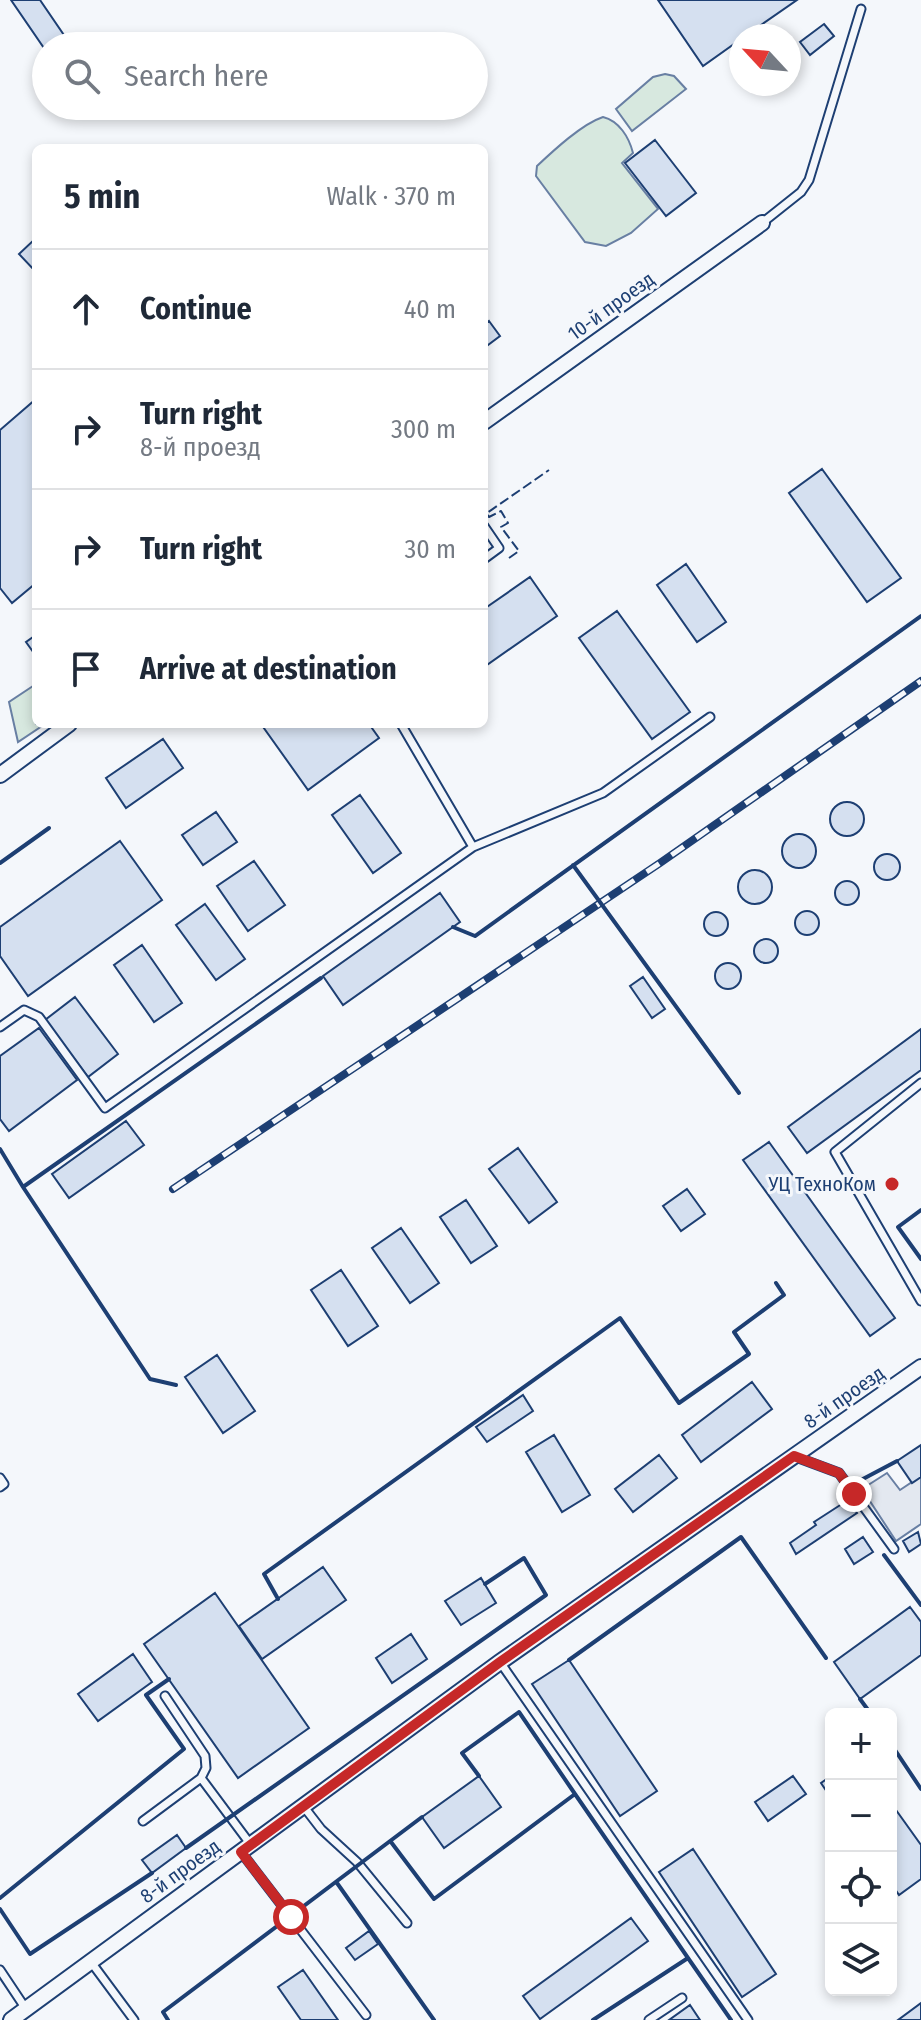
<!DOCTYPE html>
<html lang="en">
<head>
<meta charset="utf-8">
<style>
	:root { --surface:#fff; --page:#f2f2f3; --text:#1f2937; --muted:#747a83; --line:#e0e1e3 }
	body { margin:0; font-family:"Fira Sans Condensed",sans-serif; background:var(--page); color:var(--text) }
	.controls { position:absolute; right:24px; bottom:24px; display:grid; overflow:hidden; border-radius:12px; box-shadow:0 4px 12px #0003 }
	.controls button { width:72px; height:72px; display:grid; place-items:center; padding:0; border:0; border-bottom:2px solid var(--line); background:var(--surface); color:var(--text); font:40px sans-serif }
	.compass { position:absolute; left:729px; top:24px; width:72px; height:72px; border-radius:50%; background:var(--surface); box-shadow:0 4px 12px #0003; rotate:296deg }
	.stop { position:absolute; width:24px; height:24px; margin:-18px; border:6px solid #c62828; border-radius:50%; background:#fff }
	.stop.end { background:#c62828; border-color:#fff; box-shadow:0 2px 8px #0008 }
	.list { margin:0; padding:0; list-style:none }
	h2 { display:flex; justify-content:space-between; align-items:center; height:104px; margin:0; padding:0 32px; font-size:34px }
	h2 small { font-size:26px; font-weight:400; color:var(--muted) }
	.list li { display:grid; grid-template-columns:52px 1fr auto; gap:24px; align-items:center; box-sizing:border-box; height:120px; padding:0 32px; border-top:2px solid var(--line) }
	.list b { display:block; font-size:30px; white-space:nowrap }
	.list p { margin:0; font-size:26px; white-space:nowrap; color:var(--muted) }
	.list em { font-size:26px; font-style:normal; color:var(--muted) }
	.icon { flex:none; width:44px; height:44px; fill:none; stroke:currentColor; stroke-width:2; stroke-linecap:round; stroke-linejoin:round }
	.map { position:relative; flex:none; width:921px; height:2020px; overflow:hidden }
	.search { position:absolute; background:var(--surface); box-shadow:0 4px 12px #0003; left:32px; top:32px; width:456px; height:88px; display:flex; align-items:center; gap:20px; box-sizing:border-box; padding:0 28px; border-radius:44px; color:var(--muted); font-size:30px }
	.panel { position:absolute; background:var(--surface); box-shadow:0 4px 12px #0003; left:32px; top:144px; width:456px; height:584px; border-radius:12px }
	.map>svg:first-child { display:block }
	.green { fill:#d7e8df; stroke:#687fa3; stroke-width:2 }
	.parking { fill:#e3e8f0; stroke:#687fa3; stroke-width:2 }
	.building { fill:#d5e0f0; stroke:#1d3f73; stroke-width:2 }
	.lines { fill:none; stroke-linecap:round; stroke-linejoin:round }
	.service-casing { stroke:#1d3f73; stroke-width:11 }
	.minor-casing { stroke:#1d3f73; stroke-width:18 }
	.service { stroke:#f4f7fb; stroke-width:7 }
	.minor { stroke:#f4f7fb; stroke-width:14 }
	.rail-casing { stroke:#1d3f73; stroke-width:8 }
	.rail { stroke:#f4f7fb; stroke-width:5; stroke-dasharray:15; stroke-linecap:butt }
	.fence { stroke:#1d3f73; stroke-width:2; stroke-dasharray:10 4; stroke-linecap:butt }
	.wall { stroke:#1d3f73; stroke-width:4 }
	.route { stroke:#c62828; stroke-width:10 }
	.poi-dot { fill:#c62828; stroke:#f4f7fb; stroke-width:3 }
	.labels { text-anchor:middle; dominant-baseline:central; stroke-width:6; stroke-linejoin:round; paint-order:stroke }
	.street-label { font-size:20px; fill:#1d3f73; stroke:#f4f7fb }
	.poi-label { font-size:20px; fill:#1d3f73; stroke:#f4f7fb; text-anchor:end }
</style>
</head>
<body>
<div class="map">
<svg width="921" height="2020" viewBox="0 0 921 2020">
	<rect width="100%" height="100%" fill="#f4f7fb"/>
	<path class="green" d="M665 74 674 76 686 89 632 131 616 109 653 77Z
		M603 117C619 121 629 137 633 153L622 163 658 209 631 233 606 246 585 242 536 176 537 166C554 150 582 124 603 117Z
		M36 684V724H45L18 742 9 702Z"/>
	<path class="parking" d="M887 1473 900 1490 921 1476V1524L896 1541 862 1489Z"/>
	<path class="building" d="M11 0H40L68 41 60 46H46V51Z
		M658 0H797L745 36H741V39L703 66Z
		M824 24 834 36 810 55 800 42Z
		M655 140 696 193 666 216 625 163Z
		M36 238V272L19 254Z
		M489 321 500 336 484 348V325Z
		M36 399V583L12 603 0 588V430Z
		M822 469 901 578 867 602 789 493Z
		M686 564 726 622 697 642 657 585Z
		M530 577 557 616 484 667V609Z
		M617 611 690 712 652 739 579 638Z
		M36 635V656L26 642Z
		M261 724H369L379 738 308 790Z
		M163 739 183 768 126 808 106 778Z
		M360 795 401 853 373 873 332 815Z
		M830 819a17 17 0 1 1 34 0a17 17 0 1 1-34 0Z
		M216 812 237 842 203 865 182 835Z
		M782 851a17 17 0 1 1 34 0a17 17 0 1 1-34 0Z
		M120 841 162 900 28 996 0 956V927Z
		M874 867a13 13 0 1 1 26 0a13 13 0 1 1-26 0Z
		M254 861 285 905 248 931 217 886Z
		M738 887a17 17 0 1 1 34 0a17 17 0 1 1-34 0Z
		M835 893a12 12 0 1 1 24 0a12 12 0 1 1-24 0Z
		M440 893 460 922 343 1005 323 976Z
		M205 904 245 959 216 980 176 925Z
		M795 923a12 12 0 1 1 24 0a12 12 0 1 1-24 0Z
		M704 924a12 12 0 1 1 24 0a12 12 0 1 1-24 0Z
		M754 951a12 12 0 1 1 24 0a12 12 0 1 1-24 0Z
		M142 945 182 1003 154 1022 114 965Z
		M715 976a13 13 0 1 1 26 0a13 13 0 1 1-26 0Z
		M643 977 665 1009 652 1018 630 986Z
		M75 997 118 1054 88 1077 45 1020Z
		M39 1028 77 1080 9 1131 0 1119V1056Z
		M921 1029V1070L807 1153 788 1127Z
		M126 1121 144 1145 69 1198 52 1174Z
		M769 1142 895 1318 870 1336 743 1160Z
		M518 1148 557 1202 529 1223 489 1169Z
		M687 1189 705 1214 681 1231 663 1206Z
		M466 1200 497 1246 471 1263 440 1217Z
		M401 1228 439 1283 410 1303 372 1248Z
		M341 1270 378 1326 348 1346 311 1290Z
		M217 1355 255 1411 223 1433 185 1377Z
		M752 1382 772 1409 701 1462 682 1435Z
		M523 1395 533 1411 487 1442 476 1427Z
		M554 1435 590 1495 562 1512 526 1452Z
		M921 1445V1477L912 1483 897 1461Z
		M659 1455 677 1478 633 1512 615 1489Z
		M848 1500 857 1513 796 1554 790 1543 816 1525 814 1522Z
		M918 1532 921 1544 909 1552 903 1541Z
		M863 1537 873 1552 854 1564 845 1549Z
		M323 1567 346 1600 262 1659 239 1626Z
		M481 1578 496 1603 461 1625 445 1601Z
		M215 1593 309 1728 238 1778 144 1644Z
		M910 1607 921 1622V1655L860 1699 834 1662Z
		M411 1634 427 1659 392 1683 376 1658Z
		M133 1654 152 1682 98 1721 78 1694Z
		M569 1660 657 1791 620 1816 532 1684Z
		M479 1776 501 1807 444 1848 422 1817Z
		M793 1776 806 1794 768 1821 755 1802Z
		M831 1776V1798L821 1783Z
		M891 1803 921 1845V1879L899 1895 891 1883Z
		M177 1835 186 1848 152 1873 142 1860Z
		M693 1849 776 1974 742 1997 659 1872Z
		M631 1918 648 1941 540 2019 523 1996Z
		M369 1931 378 1944 355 1960 346 1948Z
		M303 1970 338 2020H301L278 1987Z
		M921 2003V2020H898Z
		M690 2005 700 2020H669Z"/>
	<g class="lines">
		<defs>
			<path id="service" d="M762 223 801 192 809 180 861 9
				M484 526 499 548 484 559
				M401 724 473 847
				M0 1027 24 1010 39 1017 105 1108 473 847 603 793 710 717
				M921 1083 835 1152 921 1301
				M796 1457 839 1473 894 1549
				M0 1478 4 1484 0 1487
				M500 1662 748 2020
				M165 1696 205 1756 206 1768 201 1778
				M304 1807 321 1829 357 1862 407 1923
				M143 1821 201 1778 251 1845
				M241 1852 366 2015
				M91 1962 134 2020
				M0 1970 26 2009
				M649 2020 682 1998"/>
			<path id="minor" d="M484 422 762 223
				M0 775 69 724
				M11 2020 500 1662 921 1367"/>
		</defs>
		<use href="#service" class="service-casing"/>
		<use href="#minor" class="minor-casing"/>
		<use href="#service" class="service"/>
		<use href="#minor" class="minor"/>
		<defs>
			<path id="rail" d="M173 1189 660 863 921 681"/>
		</defs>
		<use href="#rail" class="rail-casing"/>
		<use href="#rail" class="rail"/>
		<path class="fence" d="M509 558 519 551 501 527 508 523 501 511 489 517 487 513 549 470"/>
		<path class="wall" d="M0 863 49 828
			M573 865 739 1093
			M453 927 475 936 921 616
			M0 1149 23 1187 321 978
			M23 1187 150 1379 176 1385
			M921 1210 898 1227 921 1259
			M861 1480 897 1461
			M884 1555 921 1605
			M278 1599 264 1574 620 1318 679 1403 749 1354 734 1332 784 1295 776 1283
			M569 1660 741 1537 826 1658
			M860 1699 871 1714
			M891 1744 921 1789
			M575 1794 688 1958 593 2020
			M391 1842 434 1899 575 1794 519 1712 462 1753 479 1776
			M186 1848 546 1595 524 1558 485 1584
			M337 1883 434 2020
			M0 1898 184 1749 146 1695 169 1679
			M0 1909 30 1954 152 1873
			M688 1958 731 2020
			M168 2020 163 2012 422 1817"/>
	</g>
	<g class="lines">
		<path class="route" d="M291 1917 241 1852 500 1662 794 1456 839 1473 854 1494"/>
	</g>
	<circle class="poi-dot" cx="892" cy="1184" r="8"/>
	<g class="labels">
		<g class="street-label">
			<text transform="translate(611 306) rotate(-36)">10-й проезд</text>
			<text transform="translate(844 1397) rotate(-35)">8-й проезд</text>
			<text transform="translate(180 1871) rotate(-36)">8-й проезд</text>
		</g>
		<g class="poi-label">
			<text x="876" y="1184">УЦ ТехноКом</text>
		</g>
	</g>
</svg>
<div class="controls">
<button>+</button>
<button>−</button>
<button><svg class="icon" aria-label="locate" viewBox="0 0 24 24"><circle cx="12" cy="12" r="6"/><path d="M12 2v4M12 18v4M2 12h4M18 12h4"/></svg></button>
<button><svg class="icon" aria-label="layers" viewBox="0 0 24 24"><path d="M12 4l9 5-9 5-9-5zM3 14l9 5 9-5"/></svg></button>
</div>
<svg class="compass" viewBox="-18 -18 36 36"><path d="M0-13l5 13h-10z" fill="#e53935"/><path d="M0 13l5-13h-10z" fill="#747a83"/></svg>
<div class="stop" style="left:291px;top:1917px"></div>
<div class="stop end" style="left:854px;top:1494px"></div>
<div class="search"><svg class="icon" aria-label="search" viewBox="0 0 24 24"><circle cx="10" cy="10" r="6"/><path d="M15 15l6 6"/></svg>Search here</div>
<section class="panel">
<h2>5 min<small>Walk · 370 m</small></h2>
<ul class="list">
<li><svg class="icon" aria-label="ahead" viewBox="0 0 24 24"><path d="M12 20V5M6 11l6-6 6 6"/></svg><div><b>Continue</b></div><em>40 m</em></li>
<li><svg class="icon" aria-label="right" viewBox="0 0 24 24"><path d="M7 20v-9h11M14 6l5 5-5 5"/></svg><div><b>Turn right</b><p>8-й проезд</p></div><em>300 m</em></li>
<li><svg class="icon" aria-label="right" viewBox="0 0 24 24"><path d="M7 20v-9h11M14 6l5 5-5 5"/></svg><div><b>Turn right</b></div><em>30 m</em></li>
<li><svg class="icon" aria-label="arrive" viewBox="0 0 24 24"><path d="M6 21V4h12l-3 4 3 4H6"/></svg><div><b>Arrive at destination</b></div></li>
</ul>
</section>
</div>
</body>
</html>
